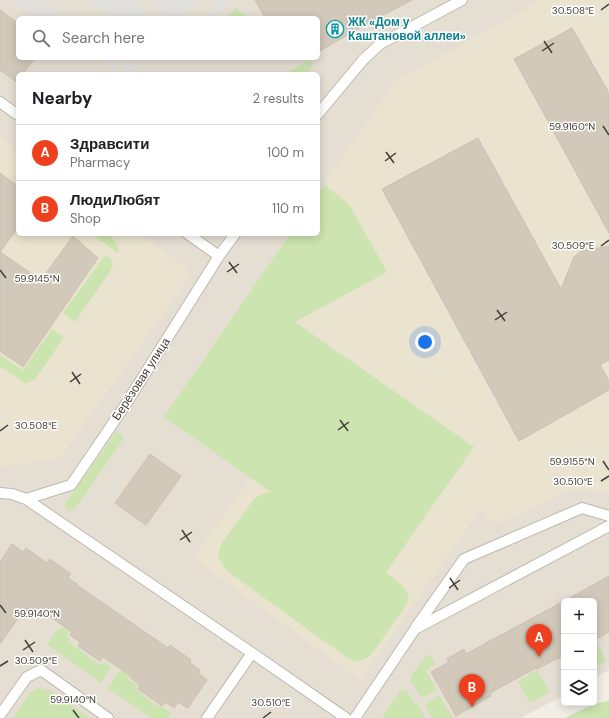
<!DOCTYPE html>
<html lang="en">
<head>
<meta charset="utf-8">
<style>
	:root { --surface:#fff; --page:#f2f2f2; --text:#202124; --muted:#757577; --line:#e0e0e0; --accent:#ee3f1f }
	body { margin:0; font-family:"DM Sans",sans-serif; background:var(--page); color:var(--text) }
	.controls { position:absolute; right:12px; bottom:12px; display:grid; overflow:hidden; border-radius:6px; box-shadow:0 2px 10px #0003 }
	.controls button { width:36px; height:36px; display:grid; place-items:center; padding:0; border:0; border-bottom:1px solid var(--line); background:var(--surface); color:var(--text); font:20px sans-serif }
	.you { position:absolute; left:425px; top:342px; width:14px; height:14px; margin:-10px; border:3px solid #fff; border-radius:50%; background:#1a73e8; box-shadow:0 0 0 6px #1a73e833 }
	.badge { display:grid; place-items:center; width:26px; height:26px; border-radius:50%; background:var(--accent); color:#fff; font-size:13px; font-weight:700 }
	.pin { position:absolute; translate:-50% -33px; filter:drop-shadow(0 1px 2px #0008) }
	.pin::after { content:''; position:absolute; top:21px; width:14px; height:12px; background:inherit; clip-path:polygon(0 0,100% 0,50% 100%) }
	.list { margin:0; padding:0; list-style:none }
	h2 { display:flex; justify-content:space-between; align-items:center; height:52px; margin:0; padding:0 16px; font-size:17px }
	h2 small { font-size:13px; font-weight:400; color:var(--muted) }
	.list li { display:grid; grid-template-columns:26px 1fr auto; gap:12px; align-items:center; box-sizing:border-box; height:56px; padding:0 16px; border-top:1px solid var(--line) }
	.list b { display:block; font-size:15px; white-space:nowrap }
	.list p { margin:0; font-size:13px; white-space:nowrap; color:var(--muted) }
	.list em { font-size:13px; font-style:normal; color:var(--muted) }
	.icon { flex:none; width:22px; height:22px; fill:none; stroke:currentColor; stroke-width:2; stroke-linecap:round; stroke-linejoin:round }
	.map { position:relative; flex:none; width:609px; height:718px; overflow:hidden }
	.search { position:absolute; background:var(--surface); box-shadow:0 2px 10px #0003; left:16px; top:16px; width:304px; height:44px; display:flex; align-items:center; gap:10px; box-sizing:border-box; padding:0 14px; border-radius:6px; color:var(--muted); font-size:15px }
	.panel { position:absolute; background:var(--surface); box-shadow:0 2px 10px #0003; left:16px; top:72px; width:304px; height:164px; border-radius:6px }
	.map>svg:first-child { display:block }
	.residential { fill:#e5dfd3; fill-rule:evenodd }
	.education { fill:#eae3cf }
	.green { fill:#cce4af }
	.parking { fill:#e2e0dd }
	.building { fill:#d2c9bb; stroke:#cdc1ae }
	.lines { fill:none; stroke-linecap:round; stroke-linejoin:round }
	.lane-casing { stroke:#bfb8ab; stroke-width:12 }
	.lane { stroke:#fff; stroke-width:10 }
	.ticks { fill:none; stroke:#433e35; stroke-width:1.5 }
	.labels { text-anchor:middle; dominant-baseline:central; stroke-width:3; stroke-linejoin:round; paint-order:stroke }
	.culture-label { font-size:12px; font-weight:bold; fill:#0d838f; stroke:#fff; text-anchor:start }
	.street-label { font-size:12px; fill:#433e35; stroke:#fff }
	.ticks-label { font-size:10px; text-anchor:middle; fill:#433e35; stroke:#fff; stroke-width:3; stroke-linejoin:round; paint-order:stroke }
</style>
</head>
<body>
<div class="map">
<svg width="609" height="718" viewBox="0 0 609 718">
	<rect width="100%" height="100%" fill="#f1eee5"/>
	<path class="residential" d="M0 0H609V670L594 678V601H564V695L521 718H0ZM18 18H318V58H18ZM18 74H318V234H18Z"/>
	<path class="education" d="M541 0H609V492L574 489 496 524 480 510 360 680 193 558 251 478 164 417 290 234H318V194L394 82Z
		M0 136 18 149V234H140L187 268 191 275 59 459 0 467Z"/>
	<path class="green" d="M235 8 249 17 250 18H227Z
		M307 61 314 63 307 74H284Z
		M324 185 349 204 387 272 295 322 474 447 386 572C397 581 404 584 409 598L406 606 371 655 365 659 355 662 346 657 227 571 221 562 218 554 221 544 254 499 262 494 271 492 164 417 290 234H318V194Z
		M92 234H108C114 239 119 246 119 254Z
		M105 255 111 259 113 267 75 322 63 313Z
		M52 329 64 337 36 378 28 383H24L0 366V355L23 370Z
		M116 432 121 434 124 438 74 510 70 511C67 510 66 508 65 504Z
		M64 626 70 630 66 636 70 639 68 642 100 665 104 662 111 667 101 683 47 644 59 628 62 629Z
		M595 639 606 661 594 668V640Z
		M427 655H430L435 664 426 671 437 690 424 697 420 696 411 681V676Z
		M120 670 123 672 124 671 130 676 128 679 138 685 136 689 158 707 161 706 171 713 167 718H152L107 688Z
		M537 670 550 692 530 703 518 681Z
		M40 688 51 691 90 718H13L30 692Z
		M401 690 407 691 415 705 418 704 425 718H383L382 717Z
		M439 695 453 718H432L425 706 426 703Z
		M609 701V718H565C579 711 593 703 609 701Z"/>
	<path class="parking" d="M14 0H40L55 11 50 18H40Z
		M88 0H137L147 18H113Z
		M155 0H194L197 6 183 14 184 18H167L163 15Z
		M212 0H231L218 18H207L215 5Z
		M97 58H122L114 69Z
		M127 61 145 74H120L118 73Z"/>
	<path class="building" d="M255 0H412L354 31 318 52V18H265Z
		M0 10 18 23V58H35L23 74H18V83L0 70Z
		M572 28 609 93V233L514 59Z
		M478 138 561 289 574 257 581 251 609 246V360L600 365 609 381V390L519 441 382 189Z
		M0 173 18 186V228L0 252 41 280 73 236 98 258 23 367 0 351Z
		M150 454 181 476 146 525 115 503Z
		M12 544 23 552 26 548 47 563 50 559 71 574 68 578 77 584V585L168 648 170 645 191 660 190 663 200 670 198 673 207 680 188 708 178 702 174 708 165 702 162 706 138 689 140 685 131 678 132 677 103 657 100 661 78 646 80 642 70 635 72 632 38 608 23 611 0 644V562Z
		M609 576V632L594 640V601H564Z
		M564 601V656L558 659V658L537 669 536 668 490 693 491 696 456 716 431 672 449 662 447 659 464 649 466 654Z"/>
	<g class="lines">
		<defs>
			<path id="lane" d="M0 102 18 115
				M318 114 363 60 380 44 462 0
				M188 234 219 256
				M0 493 12 494 26 499 252 653 346 718
				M26 499 71 485 124 407 219 256 235 234
				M416 627 464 559 582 508 609 516
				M0 715 27 677 41 670 108 718
				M207 718 252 653
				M355 718 415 629 609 526"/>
		</defs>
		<use href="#lane" class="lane-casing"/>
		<use href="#lane" class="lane"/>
	</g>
	<path class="ticks" d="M601 10 609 4M544 41 552 53M542 51 554 43M603 126 609 135M386 152 394 163M385 161 396 153M601 246 609 240M229 262 237 273M0 270 6 278M227 272 239 264M497 310 505 321M495 320 507 312M72 372 80 384M70 382 81 374M340 420 348 431M338 430 349 422M0 431 8 425M603 461 609 470M601 481 609 476M182 530 190 542M180 540 192 532M450 578 458 590M449 588 460 580M0 605 6 613M25 640 33 652M23 650 35 642M0 666 8 661M73 710 79 718M263 718 271 712"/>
	<defs>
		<symbol id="building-ring" viewBox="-11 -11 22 22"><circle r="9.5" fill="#fff" stroke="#0f9aa8" stroke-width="1.5"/><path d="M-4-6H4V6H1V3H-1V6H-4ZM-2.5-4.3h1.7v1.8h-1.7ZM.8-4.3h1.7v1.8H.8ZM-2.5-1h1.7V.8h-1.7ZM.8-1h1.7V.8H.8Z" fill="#0f9aa8"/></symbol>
	</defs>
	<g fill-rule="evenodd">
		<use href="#building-ring" x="325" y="19" width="20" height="20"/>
	</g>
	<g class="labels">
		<g class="culture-label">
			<text x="348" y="22">ЖК «Дом у<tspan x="348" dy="14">Каштановой аллеи»</tspan></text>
		</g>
		<g class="street-label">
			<text transform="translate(141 379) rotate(-57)">Берёзовая улица</text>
		</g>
	</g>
	<g class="ticks-label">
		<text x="573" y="14">30.508°E</text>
		<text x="572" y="130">59.9160°N</text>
		<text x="573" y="249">30.509°E</text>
		<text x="37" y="282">59.9145°N</text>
		<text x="36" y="429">30.508°E</text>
		<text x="572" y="465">59.9155°N</text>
		<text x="573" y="485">30.510°E</text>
		<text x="37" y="617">59.9140°N</text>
		<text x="36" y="664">30.509°E</text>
		<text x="73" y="703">59.9140°N</text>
		<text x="271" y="706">30.510°E</text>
	</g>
</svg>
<div class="controls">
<button>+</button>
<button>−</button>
<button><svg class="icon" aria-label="layers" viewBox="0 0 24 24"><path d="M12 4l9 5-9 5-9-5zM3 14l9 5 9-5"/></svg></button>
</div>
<div class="you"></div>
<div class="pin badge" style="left:539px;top:657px">A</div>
<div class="pin badge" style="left:472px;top:707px">B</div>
<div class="search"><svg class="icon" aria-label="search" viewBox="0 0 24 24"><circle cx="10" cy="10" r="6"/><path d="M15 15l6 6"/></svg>Search here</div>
<section class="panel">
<h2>Nearby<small>2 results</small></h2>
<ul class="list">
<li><span class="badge">A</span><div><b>Здравсити</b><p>Pharmacy</p></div><em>100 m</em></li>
<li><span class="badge">B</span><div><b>ЛюдиЛюбят</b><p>Shop</p></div><em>110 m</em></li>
</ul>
</section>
</div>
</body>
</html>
